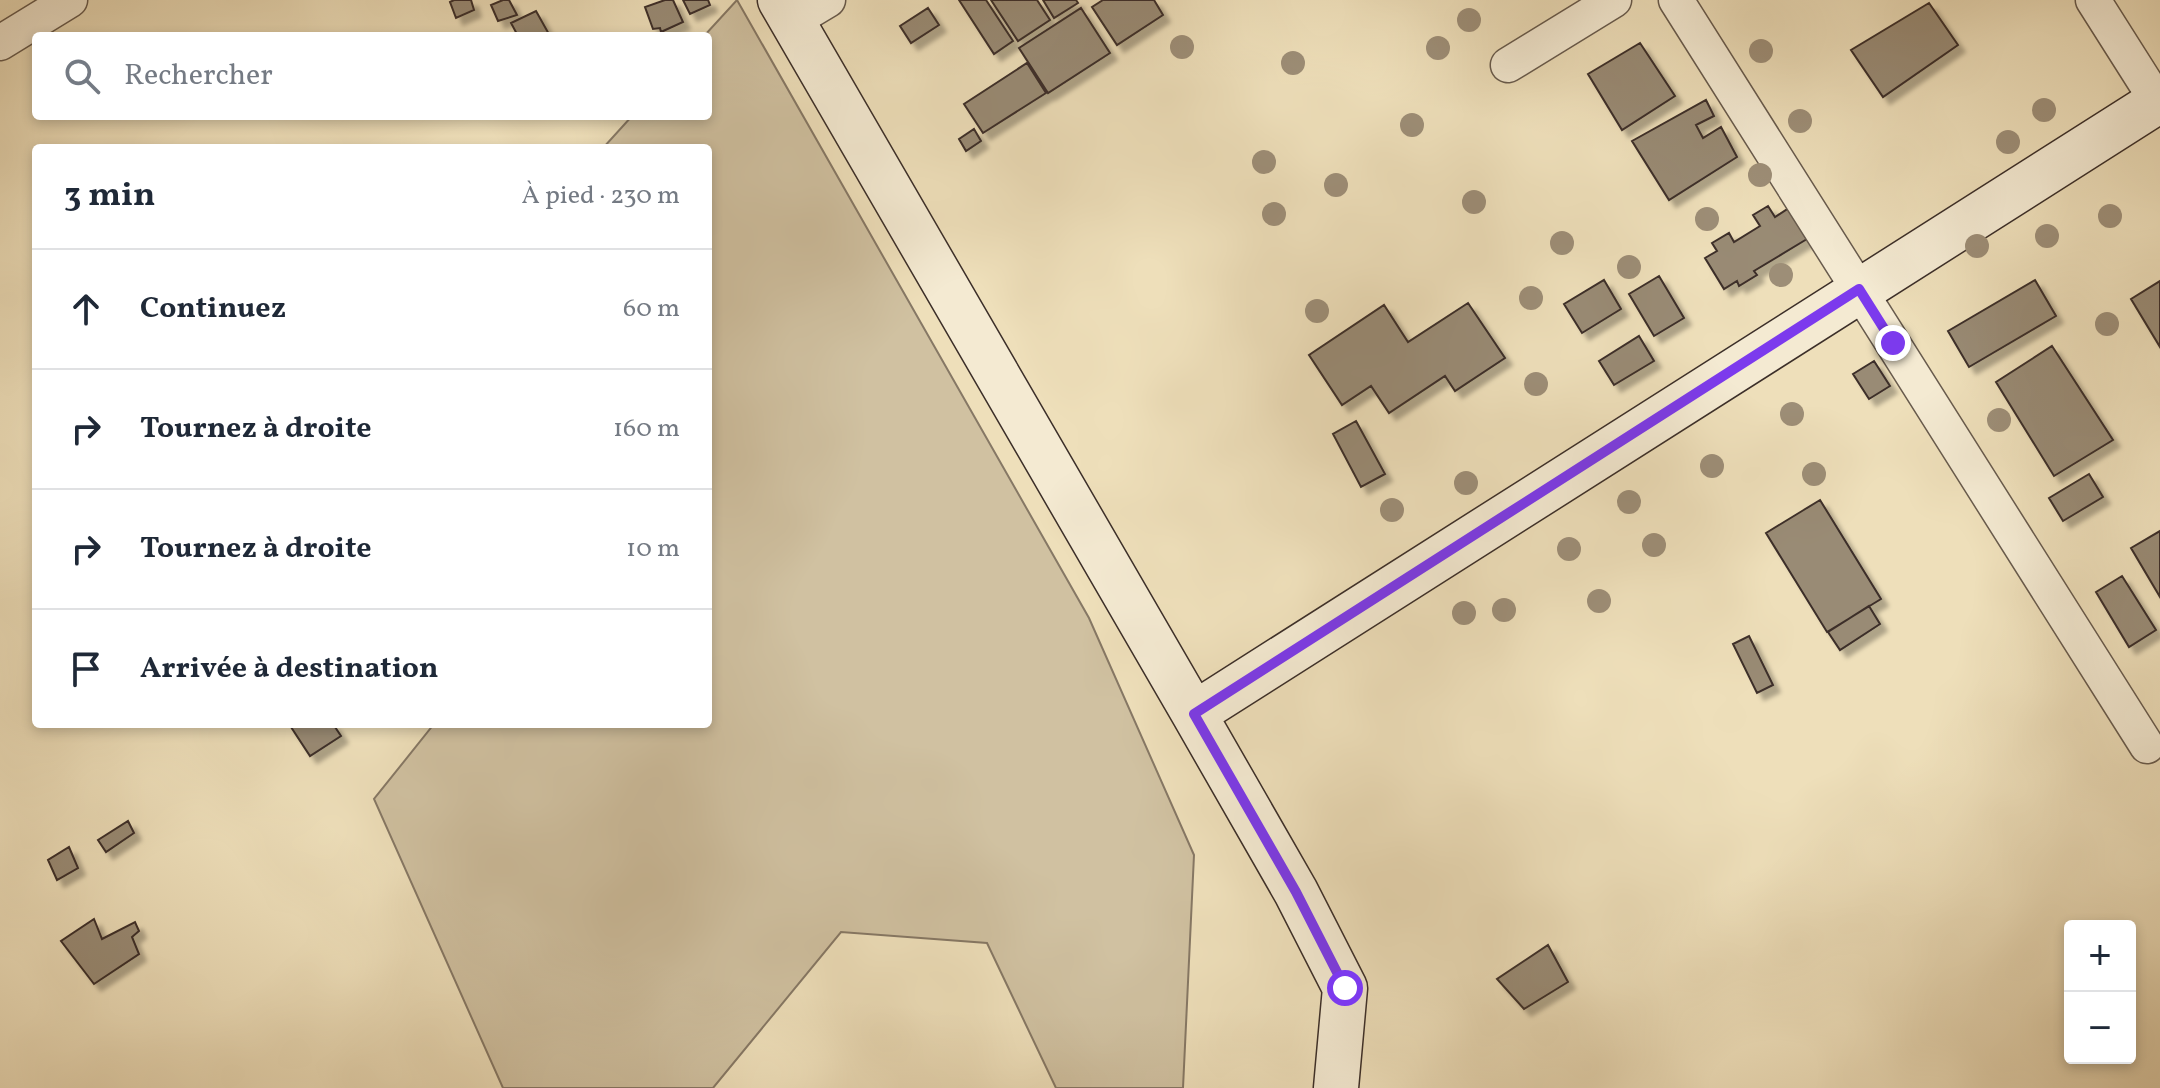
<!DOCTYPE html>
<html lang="fr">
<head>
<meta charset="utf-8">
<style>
	:root { --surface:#fff; --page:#f2f2f3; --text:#1f2937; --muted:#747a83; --line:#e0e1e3 }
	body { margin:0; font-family:Vollkorn,serif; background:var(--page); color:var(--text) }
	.controls { position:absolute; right:24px; bottom:24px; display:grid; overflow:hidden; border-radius:8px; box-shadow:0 4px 12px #0003 }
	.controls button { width:72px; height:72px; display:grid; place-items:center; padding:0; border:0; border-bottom:2px solid var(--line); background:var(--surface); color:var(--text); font:40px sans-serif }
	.stop { position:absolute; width:24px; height:24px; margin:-18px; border:6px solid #7c3aed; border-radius:50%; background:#fff }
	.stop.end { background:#7c3aed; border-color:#fff; box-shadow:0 2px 8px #0008 }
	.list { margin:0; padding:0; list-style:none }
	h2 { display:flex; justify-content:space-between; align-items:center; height:104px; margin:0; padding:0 32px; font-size:34px }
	h2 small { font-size:26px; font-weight:400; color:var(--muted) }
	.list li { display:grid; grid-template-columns:52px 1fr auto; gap:24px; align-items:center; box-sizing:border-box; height:120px; padding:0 32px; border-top:2px solid var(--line) }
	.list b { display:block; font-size:30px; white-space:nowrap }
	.list em { font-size:26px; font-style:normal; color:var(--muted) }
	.icon { flex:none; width:44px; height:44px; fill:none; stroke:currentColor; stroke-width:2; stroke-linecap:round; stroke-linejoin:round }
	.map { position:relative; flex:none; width:2160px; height:1088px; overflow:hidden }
	.search { position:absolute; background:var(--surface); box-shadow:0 4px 12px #0003; left:32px; top:32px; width:680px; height:88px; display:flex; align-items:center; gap:20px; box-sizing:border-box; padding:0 28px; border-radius:8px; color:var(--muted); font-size:30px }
	.panel { position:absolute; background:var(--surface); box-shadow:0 4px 12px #0003; left:32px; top:144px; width:680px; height:584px; border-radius:8px }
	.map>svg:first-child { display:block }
	.green { fill:#d0c1a1; stroke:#867865; stroke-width:2 }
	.building { fill:#998b74; stroke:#3c2f29; stroke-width:2; filter:url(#shadow) }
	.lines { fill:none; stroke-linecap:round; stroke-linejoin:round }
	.street-casing { stroke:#685b4d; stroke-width:37 }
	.secondary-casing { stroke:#3c2f29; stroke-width:47 }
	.street { stroke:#f4ead2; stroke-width:34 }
	.secondary { stroke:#f4ead2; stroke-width:44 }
	.tree { fill:#9d8e77 }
	.route { stroke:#7c3aed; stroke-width:10 }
</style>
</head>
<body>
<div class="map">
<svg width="2160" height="1088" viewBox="0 0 2160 1088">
	<defs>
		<filter id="shadow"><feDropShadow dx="7" dy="7" stdDeviation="2" flood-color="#0004"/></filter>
	</defs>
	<rect width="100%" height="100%" fill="#eedfba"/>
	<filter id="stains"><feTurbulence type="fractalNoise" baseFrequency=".0025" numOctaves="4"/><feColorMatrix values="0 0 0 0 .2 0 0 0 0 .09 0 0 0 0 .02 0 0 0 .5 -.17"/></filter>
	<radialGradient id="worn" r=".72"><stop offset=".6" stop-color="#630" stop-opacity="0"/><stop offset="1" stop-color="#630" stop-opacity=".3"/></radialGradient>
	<path class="green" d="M737 0 1089 618 1194 855 1183 1088H1056L987 943 841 932 713 1088H503L374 799 434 724H708V148H603L632 116H708V36H704Z"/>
	<path class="building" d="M454 0H471L474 10 456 18 450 2Z
		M503 0H509L517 15 498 21 491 5Z
		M665 0H673L683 22 661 32 660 28 653 29 645 7Z
		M683 0H708L710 5 690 14Z
		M959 0H986L1013 41 994 54Z
		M991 0H1037L1050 20 1018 41Z
		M1043 0H1076L1078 3 1054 18Z
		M1103 0H1154L1163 15 1117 45 1092 7Z
		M1929 3 1958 45 1883 97 1851 50Z
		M928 8 939 25 911 43 900 26Z
		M1081 8 1110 53 1048 93 1019 48Z
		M536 11 550 36H518L511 23Z
		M1640 43 1675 96 1622 130 1588 74Z
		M1027 63 1046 93 983 133 964 104Z
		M1706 100 1714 116 1696 125 1703 138 1721 127 1737 157 1669 200 1632 141Z
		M974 129 981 141 966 151 959 139Z
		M1768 206 1775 217 1789 208 1807 239 1754 271 1757 275 1739 286 1737 281 1724 289 1705 258 1717 251 1712 243 1729 233 1734 242 1760 226 1753 215Z
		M1659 276 1684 318 1654 336 1629 294Z
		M1604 280 1621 309 1582 333 1564 304Z
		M2035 280 2056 316 1969 367 1948 331Z
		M2160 281V347L2131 299Z
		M1468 303 1505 358 1455 391 1445 376 1389 413 1371 386 1342 405 1309 355 1384 305 1408 342Z
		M1639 336 1654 361 1614 385 1599 361Z
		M2052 346 2113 440 2054 476 1996 382Z
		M1874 361 1890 386 1869 399 1853 374Z
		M1356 421 1385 474 1361 487 1333 434Z
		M2089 474 2103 497 2063 521 2049 498Z
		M1820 500 1881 599 1827 632 1766 533Z
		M2160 531V597L2131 548Z
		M2122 576 2156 630 2129 647 2096 592Z
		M1869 606 1880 624 1840 650 1828 632Z
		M1749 636 1773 685 1757 693 1733 644Z
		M289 724H333L341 736 310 756Z
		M128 821 134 833 106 852 98 840Z
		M69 847 78 868 57 880 48 860Z
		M94 919 102 939 135 922 139 931 132 937 139 954 94 984 61 941Z
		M1548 945 1568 982 1524 1009 1497 979Z"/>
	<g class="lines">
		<defs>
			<path id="street" d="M1676 0 2147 746
				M2093 0 2157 101
				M793 21 828 0
				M0 43 70 0
				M1508 65 1614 0"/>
			<path id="secondary" d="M780 0 1194 714 1296 892 1345 988 1336 1088
				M1194 714 2160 100"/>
		</defs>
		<use href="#street" class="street-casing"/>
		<use href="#secondary" class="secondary-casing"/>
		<use href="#street" class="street"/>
		<use href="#secondary" class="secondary"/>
	</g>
	<g class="tree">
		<circle cx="1469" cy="20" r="12"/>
		<circle cx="1182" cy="47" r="12"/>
		<circle cx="1438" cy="48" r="12"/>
		<circle cx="1761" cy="51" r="12"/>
		<circle cx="1293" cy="63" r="12"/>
		<circle cx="2044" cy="110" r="12"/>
		<circle cx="1800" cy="121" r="12"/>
		<circle cx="1412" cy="125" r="12"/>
		<circle cx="2008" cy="142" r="12"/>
		<circle cx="1264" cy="162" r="12"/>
		<circle cx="1760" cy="175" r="12"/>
		<circle cx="1336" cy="185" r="12"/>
		<circle cx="1474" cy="202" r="12"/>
		<circle cx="1274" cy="214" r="12"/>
		<circle cx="2110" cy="216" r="12"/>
		<circle cx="1707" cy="219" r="12"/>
		<circle cx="2047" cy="236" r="12"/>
		<circle cx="1562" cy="243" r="12"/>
		<circle cx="1977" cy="246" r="12"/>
		<circle cx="1629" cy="267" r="12"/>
		<circle cx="1781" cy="275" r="12"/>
		<circle cx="1531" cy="298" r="12"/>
		<circle cx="1317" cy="311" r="12"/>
		<circle cx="2107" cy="324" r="12"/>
		<circle cx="1536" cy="384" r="12"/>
		<circle cx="1792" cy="414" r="12"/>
		<circle cx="1999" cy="420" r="12"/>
		<circle cx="1712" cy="466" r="12"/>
		<circle cx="1814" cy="474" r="12"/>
		<circle cx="1466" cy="483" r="12"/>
		<circle cx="1629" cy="502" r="12"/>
		<circle cx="1392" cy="510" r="12"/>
		<circle cx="1654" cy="545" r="12"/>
		<circle cx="1569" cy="549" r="12"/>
		<circle cx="1599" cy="601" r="12"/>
		<circle cx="1504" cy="610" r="12"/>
		<circle cx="1464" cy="613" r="12"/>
	</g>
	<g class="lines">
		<path class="route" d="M1345 988 1296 892 1194 714 1859 289 1893 343"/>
	</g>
	<rect width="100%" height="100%" filter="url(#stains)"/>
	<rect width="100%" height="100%" fill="url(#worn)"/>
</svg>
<div class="controls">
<button>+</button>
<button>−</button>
</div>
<div class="stop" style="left:1345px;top:988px"></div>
<div class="stop end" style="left:1893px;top:343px"></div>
<div class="search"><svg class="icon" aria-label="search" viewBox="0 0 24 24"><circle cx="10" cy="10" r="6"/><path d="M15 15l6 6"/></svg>Rechercher</div>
<section class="panel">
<h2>3 min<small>À pied · 230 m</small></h2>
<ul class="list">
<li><svg class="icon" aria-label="ahead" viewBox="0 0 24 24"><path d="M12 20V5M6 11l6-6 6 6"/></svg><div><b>Continuez</b></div><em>60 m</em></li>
<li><svg class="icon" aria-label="right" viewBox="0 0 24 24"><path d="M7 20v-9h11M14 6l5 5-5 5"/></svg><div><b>Tournez à droite</b></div><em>160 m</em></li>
<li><svg class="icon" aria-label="right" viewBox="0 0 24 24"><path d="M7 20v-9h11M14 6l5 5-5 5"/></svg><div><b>Tournez à droite</b></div><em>10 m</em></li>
<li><svg class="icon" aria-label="arrive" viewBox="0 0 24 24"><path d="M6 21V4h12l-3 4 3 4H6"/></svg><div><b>Arrivée à destination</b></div></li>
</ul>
</section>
</div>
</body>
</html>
